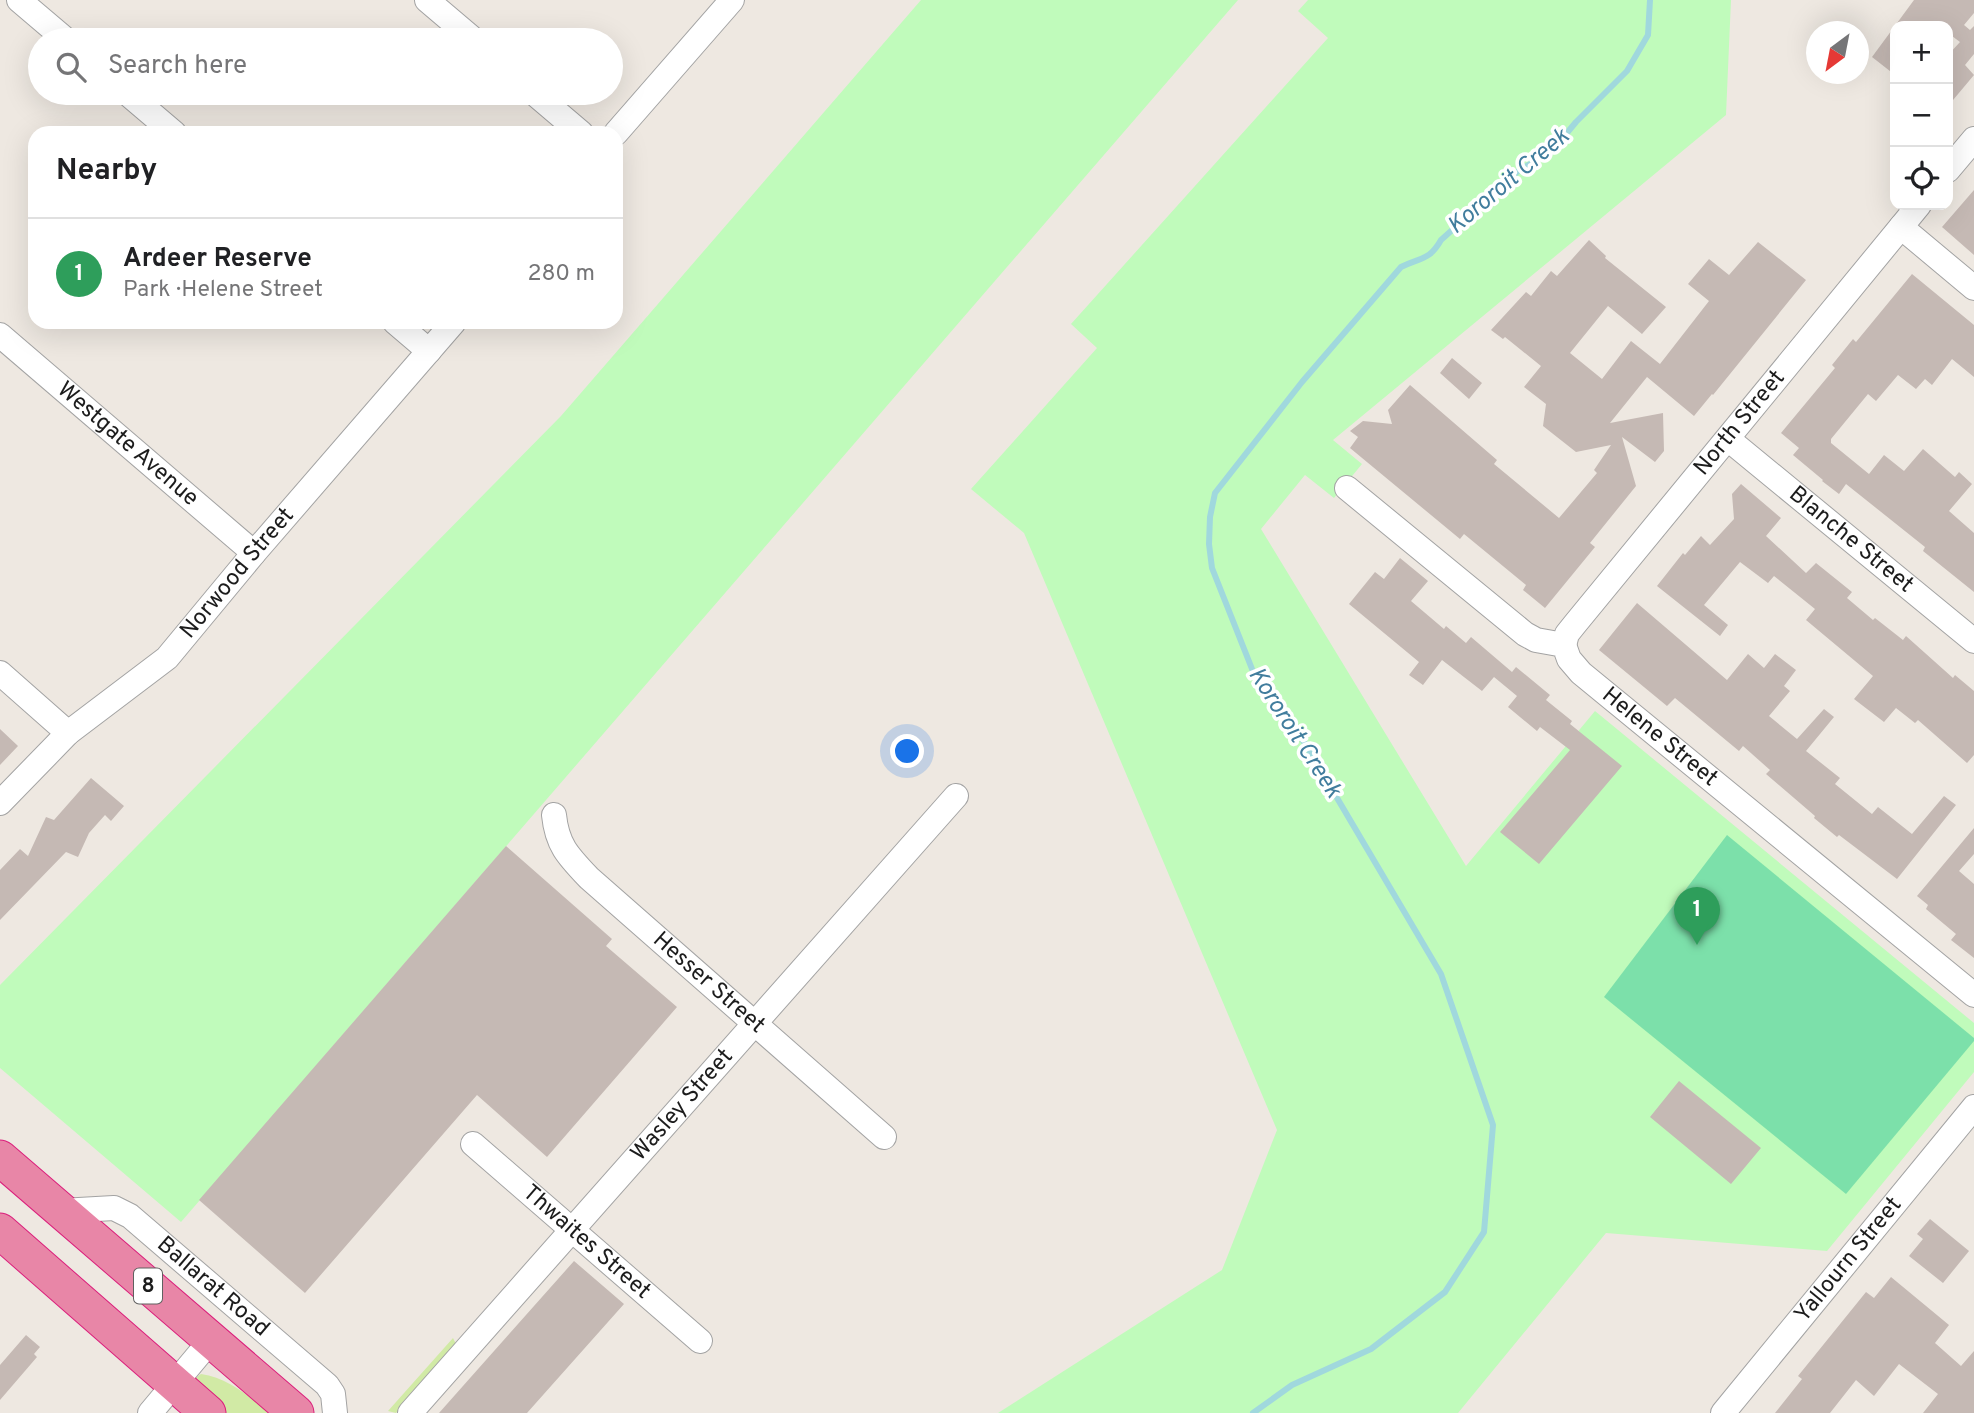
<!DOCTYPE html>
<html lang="en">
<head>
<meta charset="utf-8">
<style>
	:root { --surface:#fff; --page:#f6f6f6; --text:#202124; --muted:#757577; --line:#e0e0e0; --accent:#c8001e }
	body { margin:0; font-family:Overpass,sans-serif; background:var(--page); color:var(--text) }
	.controls { position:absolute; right:21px; top:21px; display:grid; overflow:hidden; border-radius:14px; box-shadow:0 7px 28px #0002 }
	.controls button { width:63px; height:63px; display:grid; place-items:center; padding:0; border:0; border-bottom:2px solid var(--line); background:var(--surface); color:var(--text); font:35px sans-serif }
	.compass { position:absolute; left:1806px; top:21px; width:63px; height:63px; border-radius:50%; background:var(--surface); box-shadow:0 7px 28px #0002; rotate:212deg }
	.you { position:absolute; left:908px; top:752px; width:24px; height:24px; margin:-18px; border:5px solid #fff; border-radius:50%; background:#1a73e8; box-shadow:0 0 0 10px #1a73e833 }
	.badge { display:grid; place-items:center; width:46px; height:46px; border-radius:50%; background:var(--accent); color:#fff; font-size:23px; font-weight:700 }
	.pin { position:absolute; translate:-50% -58px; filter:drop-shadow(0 2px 4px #0008) }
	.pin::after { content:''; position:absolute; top:37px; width:24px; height:21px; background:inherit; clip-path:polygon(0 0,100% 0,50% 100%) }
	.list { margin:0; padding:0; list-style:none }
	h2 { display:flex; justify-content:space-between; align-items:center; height:91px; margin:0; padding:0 28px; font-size:30px }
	h2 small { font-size:23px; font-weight:400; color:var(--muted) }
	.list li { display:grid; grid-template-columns:46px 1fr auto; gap:21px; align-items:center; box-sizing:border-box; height:112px; padding:0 28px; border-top:2px solid var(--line) }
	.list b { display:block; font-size:26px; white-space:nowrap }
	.list p { margin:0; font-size:23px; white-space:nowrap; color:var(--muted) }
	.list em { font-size:23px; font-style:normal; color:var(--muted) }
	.icon { flex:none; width:38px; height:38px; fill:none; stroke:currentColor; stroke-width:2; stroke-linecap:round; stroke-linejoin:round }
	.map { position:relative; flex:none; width:1974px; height:1413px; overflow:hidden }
	.search { position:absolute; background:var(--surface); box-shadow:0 7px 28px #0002; left:28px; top:28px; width:595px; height:77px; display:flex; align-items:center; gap:18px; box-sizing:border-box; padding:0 24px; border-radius:38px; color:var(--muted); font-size:26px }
	.panel { position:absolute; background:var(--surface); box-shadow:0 7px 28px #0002; left:28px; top:126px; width:595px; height:203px; border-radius:21px }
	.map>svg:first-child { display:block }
	.grass { fill:#d1eaa5 }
	.park { fill:#c0fbbb }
	.pitch { fill:#7ce0aa }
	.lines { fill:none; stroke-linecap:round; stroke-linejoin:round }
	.stream { stroke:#a0d8dd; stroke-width:6 }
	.building { fill:#c5b9b4 }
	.minor-casing { stroke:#a3a3a3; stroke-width:26 }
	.highway-casing { stroke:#db1f7c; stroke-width:37 }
	.minor { stroke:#fff; stroke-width:24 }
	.highway { stroke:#e886a7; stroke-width:35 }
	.labels { text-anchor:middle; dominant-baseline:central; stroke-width:7; stroke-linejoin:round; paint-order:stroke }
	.shield { fill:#fff; stroke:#606060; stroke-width:2 }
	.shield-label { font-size:21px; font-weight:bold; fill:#1c1c1c }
	.street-label { font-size:23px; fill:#1c1c1c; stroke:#fff }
	.water-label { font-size:24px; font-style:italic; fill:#417d9d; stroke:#fff }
</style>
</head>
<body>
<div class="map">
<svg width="1974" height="1413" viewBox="0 0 1974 1413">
	<rect width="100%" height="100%" fill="#eee8e1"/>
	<path class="grass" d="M453 1338 456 1344 396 1413 388 1411Z
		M201 1374C228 1378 249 1396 269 1413H226L204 1395 194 1379Z"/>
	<path class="park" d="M921 0H1238L181 1222 0 1068V985L561 416Z
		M1308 0H1731L1726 115 1333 440 1362 464 1334 498 1305 475 1261 529 1466 866 1595 711 1974 1023V1072L1827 1251 1606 1233 1458 1413H998L1222 1270 1277 1130 1024 533 971 489 1097 348 1071 324 1328 38 1298 11Z"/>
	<path class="pitch" d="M1727 835 1974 1038V1041L1846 1194 1604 997Z"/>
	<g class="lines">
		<path class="stream" d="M1253 1413 1292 1385 1371 1349 1445 1292 1484 1232 1493 1125 1441 974 1304 742 1254 674 1212 568 1209 544 1210 517 1215 493 1302 382 1401 267C1421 257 1429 261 1441 240L1518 171 1551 152 1576 122 1627 71 1648 35 1650 0"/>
	</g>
	<path class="building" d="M1914 0H1974V13L1964 25 1970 30 1974 26V54L1965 65 1974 75 1948 106V55L1960 42 1948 33V26H1895V75L1872 57Z
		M1974 190V255L1942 227Z
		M1589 240 1606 256 1605 258 1666 307 1642 334 1608 306 1570 353 1602 379 1631 341 1660 364 1709 301 1688 284 1709 259 1729 275 1758 242 1806 280 1713 395 1712 394 1694 416 1647 377 1610 423 1663 413 1664 451 1655 462 1622 437 1636 486 1590 543 1595 547 1545 608 1523 590 1526 585 1464 534 1460 539 1350 448 1358 437 1350 431 1363 421 1392 424 1388 410 1410 385 1497 460 1494 464 1559 518 1597 473 1594 470 1611 445 1576 452 1543 426 1546 404 1524 387 1541 366 1505 337 1503 339 1491 330 1526 292 1531 296 1551 271 1557 276Z
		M1912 274 1974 325V377L1952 359 1932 385 1925 379 1916 389 1898 375 1876 401 1868 394 1831 439V443L1869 474 1884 455 1904 471 1923 449 1955 477 1959 472 1972 484 1949 511 1974 533V592L1923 551 1925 547 1846 484 1839 494 1822 481 1823 480 1793 455 1799 448 1781 433 1835 368 1832 365 1853 339 1856 342Z
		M1452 358 1482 383 1469 399 1440 373Z
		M1741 484 1781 518 1766 536 1806 573 1816 563 1852 592 1847 598 1873 620 1875 618 1903 640 1906 636 1953 678 1955 675 1974 691V755L1967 763 1918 720 1915 723 1896 708 1884 722 1854 699 1873 676 1806 620 1815 609 1774 576 1768 583 1740 562 1704 605 1728 625 1720 636 1657 586 1683 553 1685 555 1701 536 1710 545 1734 519 1732 494Z
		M1400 558 1428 581 1411 601 1444 629 1446 626 1466 643 1471 637 1512 672 1516 667 1550 695 1546 700 1572 721 1570 724 1622 766 1539 864 1500 832 1570 750 1540 727 1537 731 1508 707 1517 696 1494 677 1482 691 1442 660 1423 685 1409 675 1419 662 1349 604 1375 572 1384 579Z
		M1637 603 1727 680 1748 654 1764 668 1775 654 1796 670 1784 686 1790 691 1769 716 1797 739 1824 709 1834 717 1806 751 1840 778 1835 784 1872 814 1878 807 1912 834 1944 796 1956 805 1897 879 1839 835 1837 837 1814 818 1815 816 1766 774 1770 770 1743 746 1739 751 1675 698 1667 706 1599 650Z
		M0 729 18 746 0 765Z
		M91 778 124 806 111 821 105 815 89 833 78 857 66 852 0 920V870L20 849 28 856 46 817 54 820Z
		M1974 828V854L1959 871 1974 884V958L1951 940 1956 934 1926 909 1928 905 1917 896Z
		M506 846 612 939 606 946 677 1007 547 1157 477 1095 305 1293 199 1200Z
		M1679 1081 1761 1148 1731 1184 1650 1117Z
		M1930 1219 1969 1251 1943 1283 1909 1256 1923 1239 1917 1234Z
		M574 1261 624 1304 527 1413H439Z
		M1891 1277 1949 1325 1935 1343 1961 1366 1974 1351V1413H1923L1938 1394 1899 1364 1874 1396 1856 1380 1830 1413H1775L1802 1379 1798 1376 1866 1292 1874 1298Z
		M26 1335 40 1347 34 1354 37 1357 0 1400V1365Z"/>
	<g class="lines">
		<defs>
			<g id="minor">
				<path d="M19 0 66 40"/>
				<path d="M427 0 474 40"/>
				<path d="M127 93 174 133"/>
				<path d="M534 93 581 133"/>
				<path d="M616 133 732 0"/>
				<path d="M1948 170 1974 139"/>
				<path d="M1901 227 1974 288"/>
				<path d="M395 322 429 351"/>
				<path id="s1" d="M0 335 254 553"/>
				<path id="s2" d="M1728 439 1974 641"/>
				<path id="s3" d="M1347 488 1525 634 1536 640 1564 645 1569 659 1581 673 1974 995"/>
				<path id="s4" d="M1564 645 1567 634 1575 624 1919 205"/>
				<path d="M0 673 68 733"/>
				<path id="s5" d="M0 803 68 733 167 658 254 553 454 322"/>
				<path id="s6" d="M554 815C557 845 568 856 589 878L884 1137"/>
				<path id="s7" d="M473 1144 700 1341"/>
				<path id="s8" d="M61 1211 114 1208 130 1216 327 1385 333 1394 335 1413"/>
				<path d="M150 1413 211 1340"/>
				<path id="s9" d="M410 1413 956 796"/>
				<path id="s10" d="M1723 1413 1974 1107"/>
			</g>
			<path id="highway" d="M0 1158 296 1413
				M0 1231 208 1413"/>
		</defs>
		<use href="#minor" class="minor-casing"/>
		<use href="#highway" class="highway-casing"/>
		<use href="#minor" class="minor"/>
		<use href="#highway" class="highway"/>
	</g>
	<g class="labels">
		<rect class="shield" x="134" y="1268.5" width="28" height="35" rx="5"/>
		<g class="shield-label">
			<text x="148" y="1286">8</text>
		</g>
		<g class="street-label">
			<text stroke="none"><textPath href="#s4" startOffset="284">North Street</textPath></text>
			<text stroke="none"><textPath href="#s1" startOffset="168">Westgate Avenue</textPath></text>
			<text stroke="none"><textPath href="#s2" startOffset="159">Blanche Street</textPath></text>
			<text stroke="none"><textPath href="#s5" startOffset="332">Norwood Street</textPath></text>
			<text stroke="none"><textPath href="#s3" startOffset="406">Helene Street</textPath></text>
			<text stroke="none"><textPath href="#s6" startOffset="233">Hesser Street</textPath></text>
			<text stroke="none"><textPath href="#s9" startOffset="411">Wasley Street</textPath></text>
			<text stroke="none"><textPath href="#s7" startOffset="150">Thwaites Street</textPath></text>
			<text stroke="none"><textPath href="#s10" startOffset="198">Yallourn Street</textPath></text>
			<text stroke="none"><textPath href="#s8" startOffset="180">Ballarat Road</textPath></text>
		</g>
		<g class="water-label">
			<text transform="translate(1509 182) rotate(-40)">Kororoit Creek</text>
			<text transform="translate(1294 733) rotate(57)">Kororoit Creek</text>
		</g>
	</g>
</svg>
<div class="controls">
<button>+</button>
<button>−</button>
<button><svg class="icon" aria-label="locate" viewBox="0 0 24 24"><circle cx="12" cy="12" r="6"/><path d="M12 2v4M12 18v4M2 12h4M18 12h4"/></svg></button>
</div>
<svg class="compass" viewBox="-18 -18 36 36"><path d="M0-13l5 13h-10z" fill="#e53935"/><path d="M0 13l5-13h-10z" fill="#757577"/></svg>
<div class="you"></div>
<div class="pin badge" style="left:1697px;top:945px;background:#2e9e5b">1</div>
<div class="search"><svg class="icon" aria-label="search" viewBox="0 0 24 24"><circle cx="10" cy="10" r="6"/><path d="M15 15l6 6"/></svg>Search here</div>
<section class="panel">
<h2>Nearby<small></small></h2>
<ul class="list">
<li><span class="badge" style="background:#2e9e5b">1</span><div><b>Ardeer Reserve</b><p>Park · Helene Street</p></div><em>280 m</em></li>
</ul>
</section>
</div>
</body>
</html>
